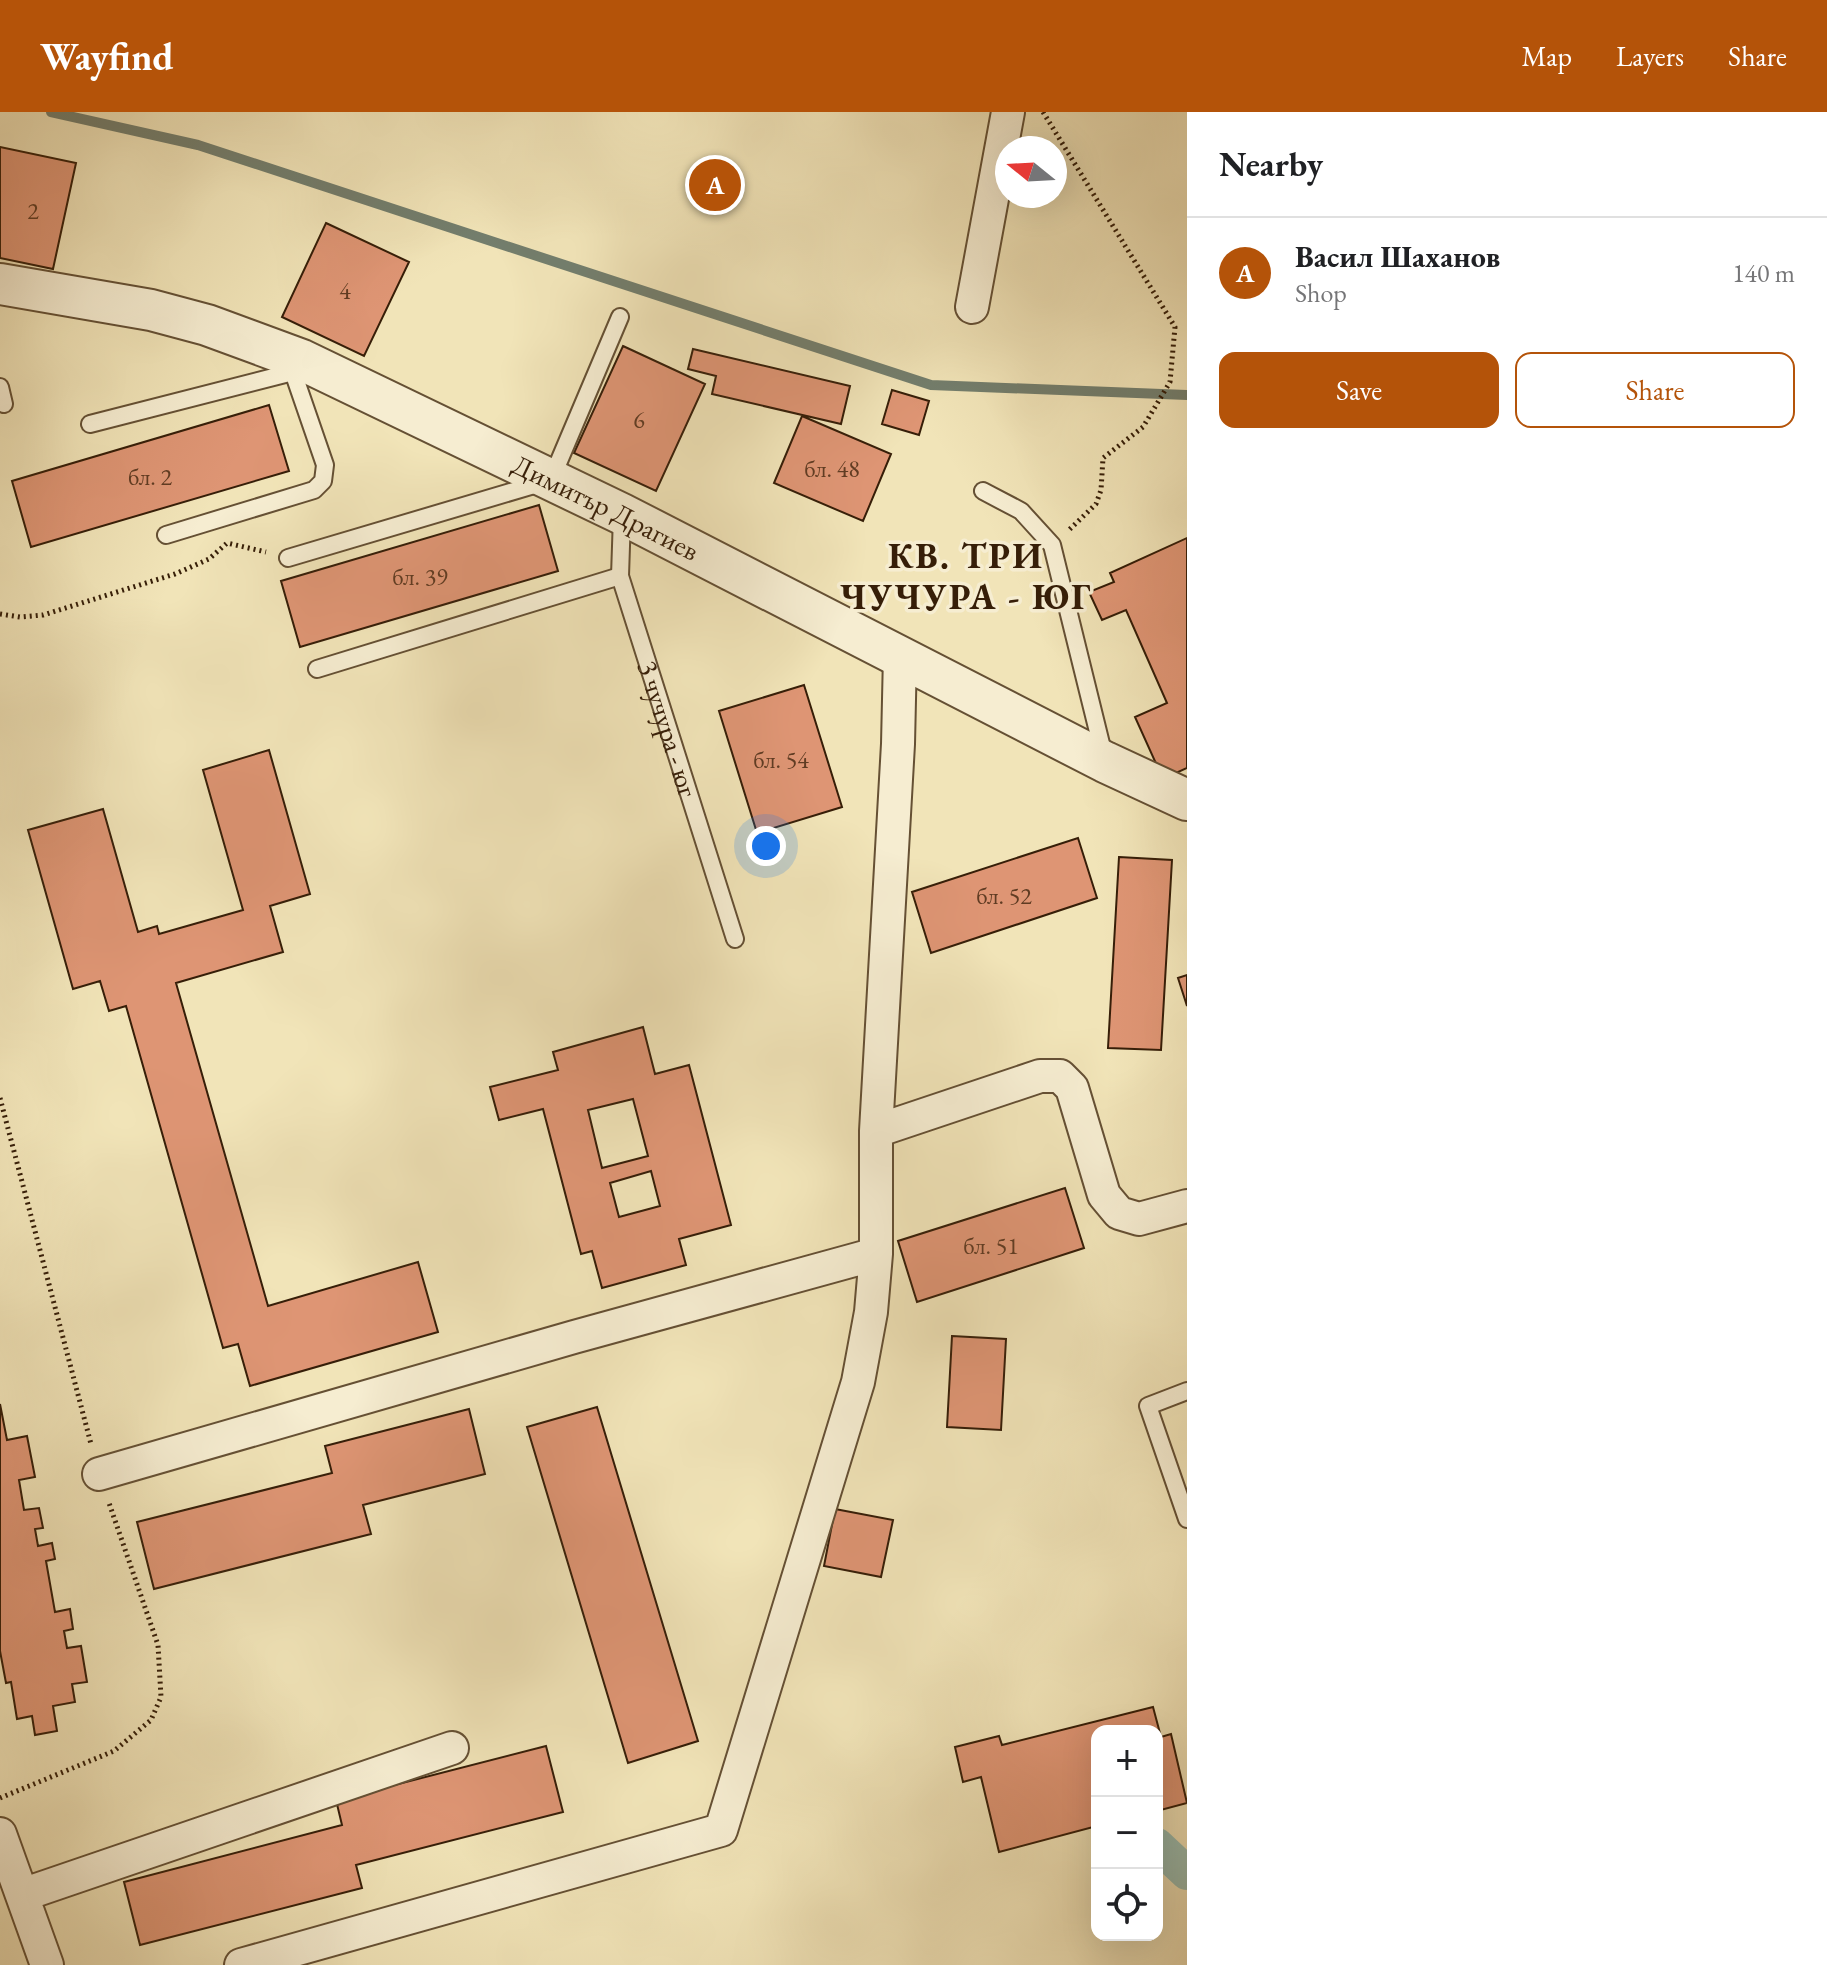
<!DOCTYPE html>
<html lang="en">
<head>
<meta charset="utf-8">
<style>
	:root { --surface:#fff; --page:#f6f6f6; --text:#202124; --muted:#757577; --line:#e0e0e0; --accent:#b45309 }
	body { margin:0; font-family:"EB Garamond",serif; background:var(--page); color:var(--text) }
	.controls { position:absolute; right:24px; bottom:24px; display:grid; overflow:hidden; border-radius:16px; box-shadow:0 8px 32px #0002 }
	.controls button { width:72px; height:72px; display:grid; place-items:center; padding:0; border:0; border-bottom:2px solid var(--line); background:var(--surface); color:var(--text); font:40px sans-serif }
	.compass { position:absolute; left:995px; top:24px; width:72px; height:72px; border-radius:50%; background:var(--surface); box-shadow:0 8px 32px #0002; rotate:288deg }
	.you { position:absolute; left:766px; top:734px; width:28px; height:28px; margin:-20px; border:6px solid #fff; border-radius:50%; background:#1a73e8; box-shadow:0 0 0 12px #1a73e833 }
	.badge { display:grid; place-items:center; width:52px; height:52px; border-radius:50%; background:var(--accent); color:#fff; font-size:26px; font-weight:700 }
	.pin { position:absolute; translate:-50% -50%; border:4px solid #fff; box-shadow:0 2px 8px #0006 }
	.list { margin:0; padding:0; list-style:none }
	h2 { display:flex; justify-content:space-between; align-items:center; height:104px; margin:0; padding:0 32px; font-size:34px }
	h2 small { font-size:26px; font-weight:400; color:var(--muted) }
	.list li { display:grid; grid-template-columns:52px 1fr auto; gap:24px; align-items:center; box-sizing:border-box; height:112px; padding:0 32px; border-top:2px solid var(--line) }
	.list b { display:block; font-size:30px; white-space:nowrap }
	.list p { margin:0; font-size:26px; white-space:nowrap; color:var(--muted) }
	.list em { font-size:26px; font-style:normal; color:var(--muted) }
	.actions { display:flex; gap:16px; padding:24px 32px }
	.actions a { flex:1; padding:18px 0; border:2px solid var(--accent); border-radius:16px; text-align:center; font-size:28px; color:var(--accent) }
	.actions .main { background:var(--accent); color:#fff }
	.icon { flex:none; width:44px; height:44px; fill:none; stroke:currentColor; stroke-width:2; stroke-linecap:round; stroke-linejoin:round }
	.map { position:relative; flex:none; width:1187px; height:1853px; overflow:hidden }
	header { display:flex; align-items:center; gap:48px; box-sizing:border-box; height:112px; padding:0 40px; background:var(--accent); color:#fff }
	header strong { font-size:38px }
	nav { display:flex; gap:44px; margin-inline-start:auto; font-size:28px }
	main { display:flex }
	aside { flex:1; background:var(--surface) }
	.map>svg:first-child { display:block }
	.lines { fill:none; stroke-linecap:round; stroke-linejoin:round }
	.stream { stroke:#737e6d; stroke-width:10 }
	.canal { stroke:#9bbeb1; stroke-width:34 }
	.building { fill:#de9574; stroke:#361e08; stroke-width:2; fill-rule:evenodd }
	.service-casing { stroke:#655034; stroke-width:20 }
	.minor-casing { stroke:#655034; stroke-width:36 }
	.tertiary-casing { stroke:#655034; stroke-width:44 }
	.path { stroke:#361e08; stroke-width:5; stroke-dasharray:2 4; stroke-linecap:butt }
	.service { stroke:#f6edd1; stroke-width:16 }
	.minor { stroke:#f6edd1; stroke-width:32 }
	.tertiary { stroke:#f6edd1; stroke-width:40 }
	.labels { text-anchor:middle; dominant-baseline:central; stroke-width:7; stroke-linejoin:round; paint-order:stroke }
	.number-label { font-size:24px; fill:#603c23 }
	.street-label { font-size:28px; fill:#361e08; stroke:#f6edd1 }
	.district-label { font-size:36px; font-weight:bold; letter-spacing:2px; fill:#361e08; stroke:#f6edd1 }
</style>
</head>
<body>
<header>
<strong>Wayfind</strong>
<nav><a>Map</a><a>Layers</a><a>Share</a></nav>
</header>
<main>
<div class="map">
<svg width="1187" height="1853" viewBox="0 0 1187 1853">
	<rect width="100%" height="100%" fill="#f1e4b8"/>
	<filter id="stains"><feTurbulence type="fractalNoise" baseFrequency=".0025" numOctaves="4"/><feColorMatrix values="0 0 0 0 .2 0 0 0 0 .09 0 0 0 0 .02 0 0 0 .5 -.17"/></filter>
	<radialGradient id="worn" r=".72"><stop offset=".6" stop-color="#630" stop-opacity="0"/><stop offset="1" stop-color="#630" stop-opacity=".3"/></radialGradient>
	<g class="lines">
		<path class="stream" d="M51 0 198 33 931 273 1187 283"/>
		<path class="canal" d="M1157 1733 1187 1761"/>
	</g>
	<path class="building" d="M0 35 76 51 53 157 0 146Z
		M326 111 409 150 364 244 282 205Z
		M623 234 705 272 656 379 574 341Z
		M693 237 850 274 841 312 712 282 716 264 688 257Z
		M892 278 929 289 919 323 882 312Z
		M269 293 289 359 31 435 12 369Z
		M802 304 891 342 863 409 774 371Z
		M539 393 558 459 300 535 281 469Z
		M1187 426V656L1163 667 1135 605 1167 591 1126 498 1102 508 1089 480 1114 470 1110 461Z
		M804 573 842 695 757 721 719 599Z
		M269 638 310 782 270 794 283 840 176 871 268 1194 418 1150 438 1220 250 1274 238 1232 223 1236 126 894 109 899 100 869 73 877 28 718 103 697 138 820 157 814 159 822 243 798 203 658Z
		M1078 726 1097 786 931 841 912 780Z
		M1119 745 1172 748 1161 938 1108 936Z
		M1187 863V894L1178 866Z
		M643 915 655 962 689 953 731 1113 679 1127 686 1153 602 1176 592 1139 581 1142 543 997 499 1008 490 975 558 958 553 940ZM633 987 648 1044 602 1056 588 998ZM651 1059 660 1094 619 1105 610 1071Z
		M1065 1076 1084 1136 917 1190 898 1129Z
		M952 1224 1006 1227 1001 1318 947 1315Z
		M0 1292 7 1328 27 1324 35 1365 19 1368 24 1398 39 1396 43 1416 35 1417 38 1434 52 1431 55 1447 46 1449 55 1500 70 1497 73 1517 64 1519 67 1536 81 1534 87 1570 72 1572 75 1590 53 1594 57 1619 35 1623 32 1604 17 1607 11 1570 6 1571 0 1539Z
		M597 1295 698 1629 628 1651 527 1315Z
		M469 1297 485 1362 363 1393 371 1422 154 1477 137 1410 332 1361 325 1334Z
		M835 1397 893 1408 881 1465 824 1454Z
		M1153 1595 1161 1625 1171 1622 1187 1691 1157 1699V1619H1097V1714L999 1740 981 1665 963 1670 955 1635 999 1624 1002 1633Z
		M546 1634 563 1700 356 1753 362 1776 140 1833 124 1770 342 1713 336 1688Z"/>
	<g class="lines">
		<defs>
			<g id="service">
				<path d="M0 275 4 292"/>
				<path d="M90 312 293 260 298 252"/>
				<path d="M983 379 1021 399 1052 433 1104 644"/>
				<path id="s1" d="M622 404 620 464 735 827"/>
				<path d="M166 423 314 378 323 369 325 353 293 260"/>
				<path d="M288 446 551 368 620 205"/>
				<path d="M317 557 620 464"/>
				<path d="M1187 1279 1148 1294 1187 1407"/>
			</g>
			<path id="minor" d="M972 195 1008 0
				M876 1019 1040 964H1060L1072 976 1104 1083 1119 1101 1139 1107 1187 1094
				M99 1362 574 1225 876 1142
				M0 1722 47 1853
				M22 1783 452 1636
				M241 1853 721 1718 858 1270 871 1200 876 1142V1019L898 632 900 543"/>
			<g id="tertiary">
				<path id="s2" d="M0 172 151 198 207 213 302 248 622 402 1105 650 1187 688"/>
			</g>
		</defs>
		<use href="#service" class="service-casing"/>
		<use href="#minor" class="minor-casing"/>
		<use href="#tertiary" class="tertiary-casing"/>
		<path class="path" d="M1043 0 1175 215 1170 270 1143 315 1103 346 1101 378 1096 392 1069 418
			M0 502 20 505 43 503 175 462 209 447 227 431 266 440
			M0 986 91 1332
			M0 1686 114 1639 151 1608 161 1585 158 1533 109 1391"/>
		<use href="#service" class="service"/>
		<use href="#minor" class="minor"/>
		<use href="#tertiary" class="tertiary"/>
	</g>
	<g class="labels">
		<g class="number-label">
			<text x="33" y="98">2</text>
			<text x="345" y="178">4</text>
			<text x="639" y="307">6</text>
			<text x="832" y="356">бл. 48</text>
			<text x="150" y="364">бл. 2</text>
			<text x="420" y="464">бл. 39</text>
			<text x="781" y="647">бл. 54</text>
			<text x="1004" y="783">бл. 52</text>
			<text x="991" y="1133">бл. 51</text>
		</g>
		<g class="street-label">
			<text stroke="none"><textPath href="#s2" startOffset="650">Димитър Драгиев</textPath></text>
			<text stroke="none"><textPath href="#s1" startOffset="220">3 чучура - юг</textPath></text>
		</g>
		<g class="district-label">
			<text x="966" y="443">КВ. ТРИ<tspan x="966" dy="41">ЧУЧУРА - ЮГ</tspan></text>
		</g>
	</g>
	<rect width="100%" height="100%" filter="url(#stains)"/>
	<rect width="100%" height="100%" fill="url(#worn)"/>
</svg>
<div class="controls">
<button>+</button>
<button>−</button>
<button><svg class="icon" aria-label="locate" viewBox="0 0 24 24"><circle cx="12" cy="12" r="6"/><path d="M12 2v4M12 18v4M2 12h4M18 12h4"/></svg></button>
</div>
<svg class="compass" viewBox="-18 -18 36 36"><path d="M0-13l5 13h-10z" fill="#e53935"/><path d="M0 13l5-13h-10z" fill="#757577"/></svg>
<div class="you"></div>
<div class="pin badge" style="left:715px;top:73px">A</div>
</div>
<aside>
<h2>Nearby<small></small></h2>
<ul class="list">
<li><span class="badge">A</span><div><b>Васил Шаханов</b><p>Shop</p></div><em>140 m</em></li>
</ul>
<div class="actions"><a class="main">Save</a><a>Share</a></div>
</aside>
</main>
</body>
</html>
